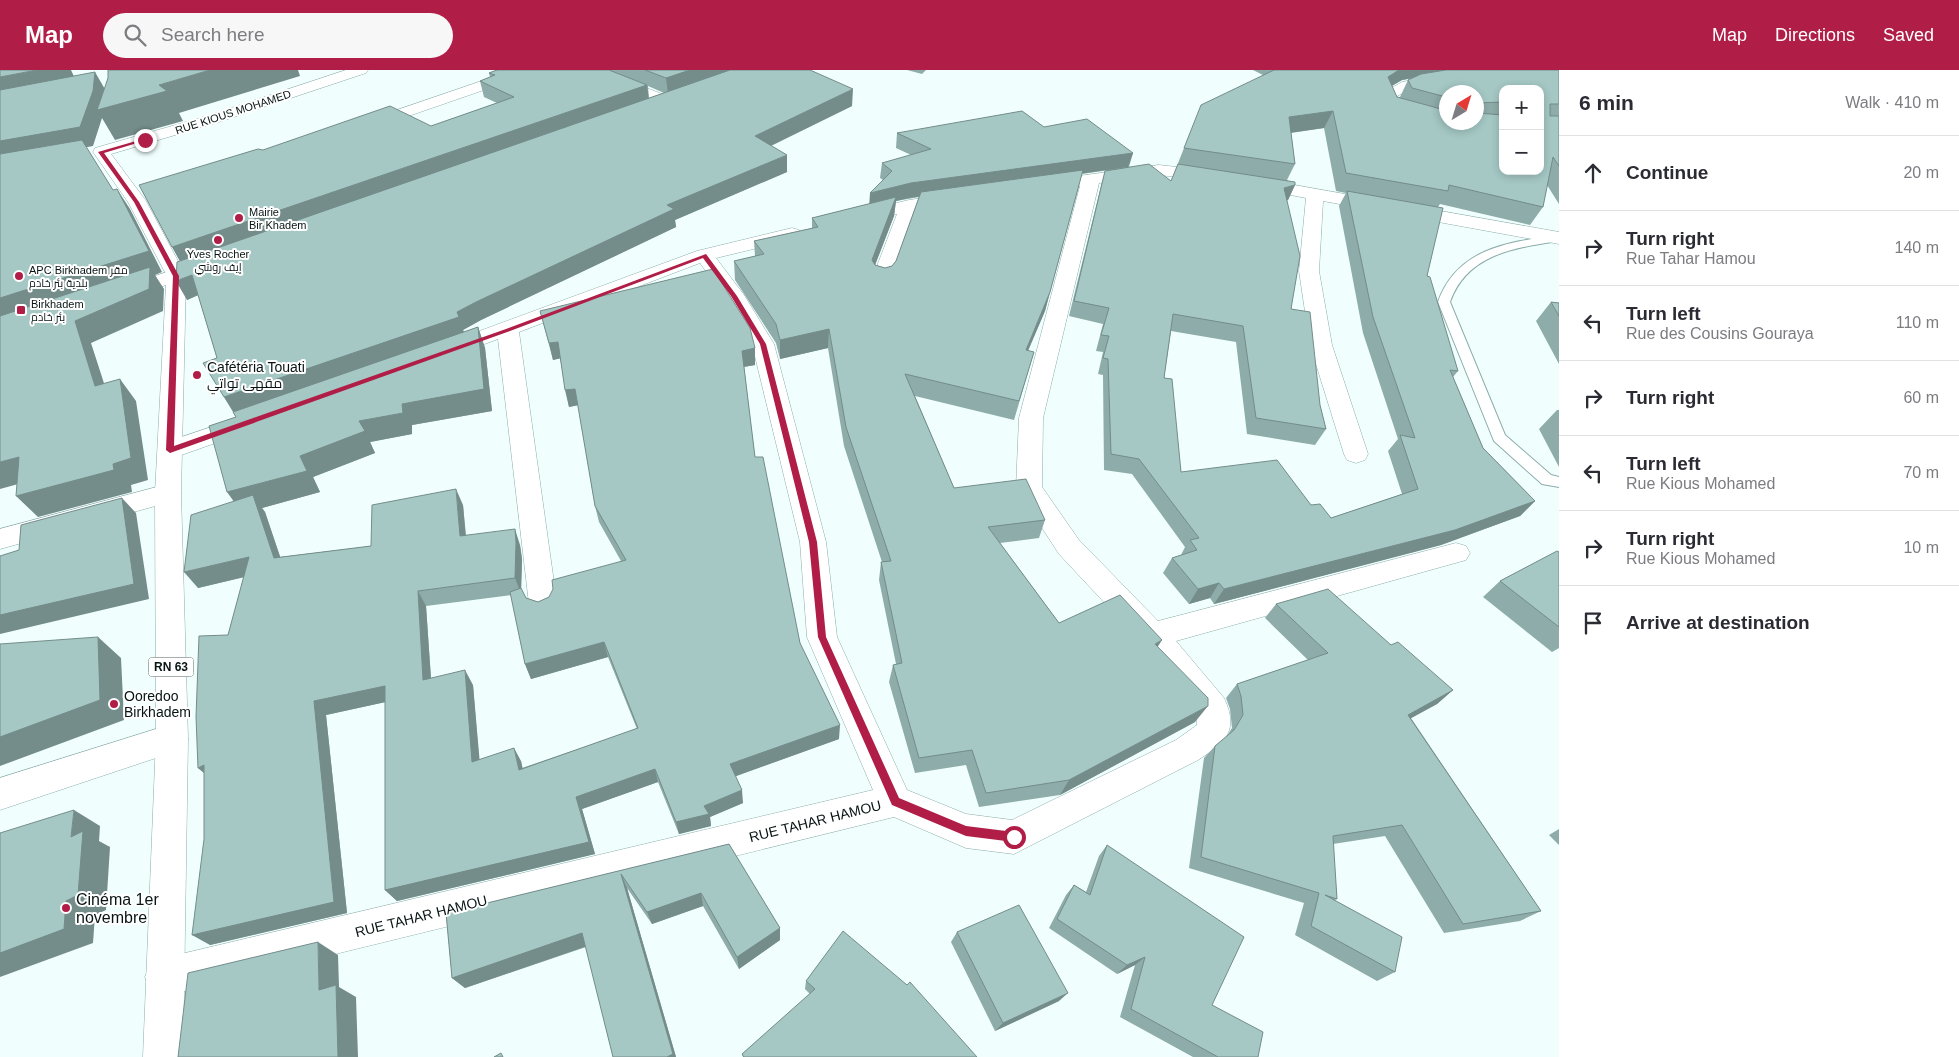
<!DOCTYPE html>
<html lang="en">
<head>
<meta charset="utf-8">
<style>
	:root { --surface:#fff; --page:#f7f7f7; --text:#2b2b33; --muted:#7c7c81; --line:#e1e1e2; --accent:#b01d46 }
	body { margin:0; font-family:Arial,Cairo,sans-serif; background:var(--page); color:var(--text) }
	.controls { position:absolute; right:15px; top:15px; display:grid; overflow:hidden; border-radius:10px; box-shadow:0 2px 8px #0003 }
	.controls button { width:45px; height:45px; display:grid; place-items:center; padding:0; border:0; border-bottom:1px solid var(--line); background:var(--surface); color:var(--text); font:25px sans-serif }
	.compass { position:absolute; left:1439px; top:15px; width:45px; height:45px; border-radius:50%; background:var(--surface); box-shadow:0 2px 8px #0003; rotate:38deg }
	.stop { position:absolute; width:15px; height:15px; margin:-11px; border:4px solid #b01d46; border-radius:50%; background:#fff }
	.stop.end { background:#b01d46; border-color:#fff; box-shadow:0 1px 5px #0008 }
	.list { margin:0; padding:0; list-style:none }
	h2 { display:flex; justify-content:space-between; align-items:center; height:65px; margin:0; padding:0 20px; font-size:21px }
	h2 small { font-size:16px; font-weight:400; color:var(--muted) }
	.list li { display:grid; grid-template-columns:32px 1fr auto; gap:15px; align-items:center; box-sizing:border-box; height:75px; padding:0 20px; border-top:1px solid var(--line) }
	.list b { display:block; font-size:19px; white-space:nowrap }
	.list p { margin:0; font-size:16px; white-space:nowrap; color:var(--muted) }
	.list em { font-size:16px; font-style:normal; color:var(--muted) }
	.icon { flex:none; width:28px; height:28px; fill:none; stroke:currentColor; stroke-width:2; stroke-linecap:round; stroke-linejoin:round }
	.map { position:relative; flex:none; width:1559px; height:987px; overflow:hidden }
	header { display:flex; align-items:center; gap:30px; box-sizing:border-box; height:70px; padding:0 25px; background:var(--accent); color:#fff }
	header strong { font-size:24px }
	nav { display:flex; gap:28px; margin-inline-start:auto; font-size:18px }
	.search { width:350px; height:45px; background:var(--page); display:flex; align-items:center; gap:12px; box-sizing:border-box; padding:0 18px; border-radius:28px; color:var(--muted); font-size:19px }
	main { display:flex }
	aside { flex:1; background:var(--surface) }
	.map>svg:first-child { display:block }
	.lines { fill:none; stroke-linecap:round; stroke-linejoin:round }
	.service-casing { stroke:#8aadaa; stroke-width:2 }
	.minor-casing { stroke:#8aadaa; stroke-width:1 }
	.primary-casing { stroke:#8aadaa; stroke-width:1 }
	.service { fill:#fff; fill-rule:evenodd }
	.minor { fill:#fff; fill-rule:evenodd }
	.primary { fill:#fff; fill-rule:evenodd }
	.wall { fill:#8eaca9; fill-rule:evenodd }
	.shaded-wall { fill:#748c8a }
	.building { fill:#a5c8c5; stroke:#748c8a }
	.route { fill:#b01d46 }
	.poi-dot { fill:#b01d46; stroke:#fff; stroke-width:2 }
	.labels { text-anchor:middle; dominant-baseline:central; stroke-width:4; stroke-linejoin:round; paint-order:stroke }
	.far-street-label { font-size:11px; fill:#071413; stroke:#fff }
	.far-poi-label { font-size:11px; fill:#071413; stroke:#fff; text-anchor:start }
	.shield { fill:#fff; stroke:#515a5a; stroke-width:1 }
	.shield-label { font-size:12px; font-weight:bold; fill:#071413 }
	.poi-label { font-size:14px; fill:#071413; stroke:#fff; text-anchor:start }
	.street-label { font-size:14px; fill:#071413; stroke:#fff }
	.near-poi-label { font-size:16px; fill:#071413; stroke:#fff; text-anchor:start }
</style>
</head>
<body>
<header>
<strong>Map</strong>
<div class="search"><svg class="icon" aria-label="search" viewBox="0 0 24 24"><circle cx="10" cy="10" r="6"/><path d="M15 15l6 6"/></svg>Search here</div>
<nav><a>Map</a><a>Directions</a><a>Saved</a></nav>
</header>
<main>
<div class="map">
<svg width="1559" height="987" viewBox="0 0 1559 987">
	<rect width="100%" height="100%" fill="#f0fffd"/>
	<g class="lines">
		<defs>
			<path id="service" d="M1559 165V171C1514 178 1467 184 1450 232L1505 365 1551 405 1559 407V417L1542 414 1494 371 1438 232C1457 178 1509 172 1559 165Z"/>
			<path id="minor" d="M346 0H368L366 3 219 52 111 84 146 131 186 206 183 210 176 212 169 210 128 132 93 82 95 78 207 46Z
				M514 0H535L533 3 374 58 368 60 360 55 362 52Z
				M581 0H601L672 28 675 31 672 34H662L583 3Z
				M1473 0H1508L1501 4 1411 19 1397 26 1402 36 1415 44 1407 49 1389 42 1381 24 1402 12Z
				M1159 95 1213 101 1219 102 1222 106 1219 110 1213 111 1159 105 1099 113 1043 348 1042 417 1079 470 1158 551 1456 473 1466 476 1470 483 1466 490 1176 571 1224 628C1240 662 1224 673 1198 690L1014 784 966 778 894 747 164 926 150 921 145 907 150 893 164 888 873 720 807 567 800 472 752 274 724 226 700 193 519 262 557 534 553 542 543 546 533 542 529 534 498 269 447 288 439 286 436 281 439 276 697 181 792 158 799 160 801 164 799 168 716 188 744 225 774 274 826 472 837 567 907 720 966 744 1012 750 1176 670 1197 655V642L1143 574 1059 484 1016 418 1019 348 1080 116 1042 121 1036 120 1033 116 1036 112 1042 111Z
				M1255 108 1559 162V174L1323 131 1319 201 1332 275 1368 384 1365 390 1356 393 1347 390 1344 384 1310 275 1299 201 1306 128 1249 117 1246 113 1249 109Z
				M953 124 959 125 962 129 959 133 917 139 892 209 889 213 882 215 875 213 872 209 897 144 858 154 851 152 849 148 851 144 909 130Z
				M247 345 255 347 259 353 255 359 170 389 161 386 158 380 161 374Z
				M168 414 177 416 181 423 177 430 0 479V459Z
				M172 654 183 659 188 669 183 679 0 740V708Z"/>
			<path id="primary" d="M211 187 218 189 221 193 218 197 186 208 181 423 188 669 183 987H143L156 669 155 423 166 215 124 229 117 227 114 223 117 219Z"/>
		</defs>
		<use href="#service" class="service-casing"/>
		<use href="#minor" class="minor-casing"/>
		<use href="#primary" class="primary-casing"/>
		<use href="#service" class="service"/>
		<use href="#minor" class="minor"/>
		<use href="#primary" class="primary"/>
	</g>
	<path class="wall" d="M497 0H810L852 36 771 76 787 102 675 150 676 157 481 250 463 260 464 262 478 257 485 278 492 341 412 355V364L370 372 375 383 313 407 320 422 262 438 265 442 280 487 371 476 463 435 466 465 520 475 522 489 521 519 526 528 538 532 549 527 621 491 599 452 595 436 578 335 569 337 560 288 553 290 540 241 755 278V295L744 297 755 387 800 573 839 669 735 706 743 733 710 747 711 756 679 764 658 712 582 739 595 784 397 831 385 820V632L326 645 347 843 210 875 204 769V703L198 698 228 565 244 507 198 518 233 432 236 347 224 327 217 288 198 225 187 230 180 191 263 80 431 56 497 33 484 27 480 11 490 7 489 3ZM648 16 664 23 649 28ZM511 525 525 594 531 609 608 587 637 659 522 698 521 691 479 690 473 615 431 608 426 536Z
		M907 0H926L922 4Z
		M1253 0H1559V134L1547 115 1543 137 1530 155 1440 134 1438 137 1427 206 1458 301 1453 307 1483 378 1535 431 1520 446 1441 475 1214 534 1210 528 1189 534 1163 503 1172 488 1181 485 1185 477 1132 404 1104 400 1103 305 1098 304 1103 282 1096 281 1103 254 1069 246 1101 116 1105 101 1109 100 1082 104 1045 241 1028 281 1034 282 1014 350 915 326 954 418 1045 450 1039 468 1000 473 1059 553 1158 577 1195 652 1060 725 979 737 966 695 915 703 889 612 893 595 896 594 879 510 881 492H882L844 376 828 278 780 289 776 273 735 210 734 191 755 186 754 171 812 158V148L869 134 883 110 880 108 882 93 911 85 896 78 897 63 1044 57 1133 83 1129 97 1171 111 1184 78 1263 5ZM1412 8 1408 10 1400 27H1397L1392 16 1402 10ZM1503 19H1540L1503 101ZM1446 22H1476V52H1446ZM1324 58 1336 121 1346 123 1339 136 1363 263 1398 369 1388 381 1402 424 1331 448 1311 435 1181 402 1164 308 1171 261 1236 272 1247 364 1315 375 1326 359 1320 335 1291 239 1287 130H1288L1295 115 1287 110 1295 94 1291 63ZM919 127 896 191 892 196 885 198 875 195 894 146 896 131Z
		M1551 232 1559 233V294L1536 251Z
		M1557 340H1559V397L1539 359Z
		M1559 482V578L1552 582 1483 527 1500 511Z
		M1276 534 1391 575 1453 620 1437 634 1411 648 1541 841 1520 851 1444 863 1385 766 1333 774 1337 829 1335 830 1395 902 1377 911 1295 865 1304 833 1189 798 1204 688 1215 676 1227 666 1232 658 1230 639 1226 628 1237 614 1308 590 1265 548Z
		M1559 759V775L1549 765Z
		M729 774 780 858V870L739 899 703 836 652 854 627 818 676 987H613L586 877 465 918 452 908 446 843Z
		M1107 775 1212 935 1258 987H1193L1120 947 1135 895 1117 904 1049 858 1066 825 1074 815 1086 822 1099 786Z
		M957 862 1059 931 995 961 951 872Z
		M806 911 977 987H743L742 984 810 924 805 919Z"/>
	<path class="shaded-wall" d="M37 0H71L77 13 0 29V7Z
		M210 0H298L300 6 179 43 183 51 115 70 102 48 93 76 0 93V71L95 2 106 21 159 15Z
		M690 0H737L668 24 666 8Z
		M1399 0H1462L1402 10 1379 23 1388 7Z
		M647 15 649 31 182 195 172 177Z
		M853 19 852 36 756 83 755 66Z
		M1333 41 1324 58 1281 64 1289 47Z
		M1133 83 1128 97 909 128 896 131 894 146 870 208 869 138 870 123 911 113Z
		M787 85V102L675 150 676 157 481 250 463 260 465 265 236 346 224 327 457 242 667 135Z
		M1295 115 1288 130 1277 133 1284 118Z
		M117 119 130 139 162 202 155 205 164 219 163 241 91 273 112 338 0 255V228Z
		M192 205 203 223 187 230 176 211Z
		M1050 222 1045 241 1020 299 1026 280Z
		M478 257 485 278 492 341 412 355V364L370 372 375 383 313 407 320 422 262 438 265 442 286 504 227 422 300 386 359 351 402 334Z
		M829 259 828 278 780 289V270Z
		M558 272 562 288 553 290 549 273Z
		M755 278V295L743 297 742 281Z
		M120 309 136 331 148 410 131 415 132 422 38 447 16 426 113 394Z
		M575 319 579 335 569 337 565 320Z
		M19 387 40 408 0 419V392Z
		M456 419 463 435 467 482 460 466Z
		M122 428 136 443 149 529 0 564V545Z
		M1535 431 1520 446 1441 475 1214 534 1224 519Z
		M515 459 520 475 522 489 521 524 515 508Z
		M249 487 261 503 198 518 184 502Z
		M1219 513 1210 528 1189 534 1198 519Z
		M418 521 426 536 432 624 423 610Z
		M98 567 121 588 124 650 0 696V667Z
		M1162 570 1151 587 1155 574Z
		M604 572 608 587 531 609 525 594Z
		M465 600 473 615 481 706 472 692Z
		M385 616 395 630 326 645 347 843 210 875 192 865 314 631Z
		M1453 620 1437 634 1393 658 1408 645Z
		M1208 636 1195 652 1060 725 1069 710Z
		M840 655 839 669 731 708 730 694Z
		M514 678 521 691 526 713 519 700Z
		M204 695 214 711 198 698Z
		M655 699 658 712 582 739 595 784 397 831 385 820 576 727Z
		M742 720 743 733 710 747 711 756 679 764 676 752 704 736Z
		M74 740 100 756 99 771 110 777 106 840 95 845 93 873 0 907V883L71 767Z
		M621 804 627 818 676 987H667Z
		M701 823 703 836 652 854 647 842Z
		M780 858V870L739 899 737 887Z
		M582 863 590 875 465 918 452 908Z
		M318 872 338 885 339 917 356 927 358 987H338L319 920Z
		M1145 887 1135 895 1117 904 1127 895Z
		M1068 923 1059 931 995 961 1003 953Z"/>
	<path class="building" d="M0 0H37L0 7Z
		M108 0H210L159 15 167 21 97 40 108 8Z
		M497 0H609L647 15 172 177 139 115 258 79 263 80 390 36 431 56 514 27 480 11 495 5 489 3Z
		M645 0H690L666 8Z
		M730 0H810L853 19 755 66 787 85 667 135 674 139 476 232 457 242 459 247 224 327 203 293 217 288 192 205 176 211 177 192Z
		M1274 0H1399L1388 7 1397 27 1441 39H1446V52H1476V43L1503 45V101H1540V19H1503V32L1476 33V22H1446V27L1412 18 1408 10 1421 4 1446 0H1559V34H1550V46H1559V96L1553 87 1543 137 1449 115 1448 121 1346 103 1333 41 1289 47 1295 94 1184 78 1201 35Z
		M95 2 93 21 80 57 0 71V20Z
		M1022 41 1044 57 1087 49 1133 83 911 113 870 123 892 101 882 93 931 79 897 63Z
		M82 70 113 120 117 119 149 181 0 228V84Z
		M1149 94 1171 111 1178 94 1295 112V115L1284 118 1300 186 1291 239 1310 242 1320 335 1326 359 1256 348 1243 256 1173 244 1164 308 1172 309 1181 402 1277 390 1311 435 1320 434 1331 448 1418 419 1400 365 1415 368 1373 247 1347 121 1443 138 1427 206 1430 207 1458 301 1450 300 1483 378 1535 431 1455 460 1224 519 1219 513 1198 519 1172 488 1197 480 1190 470 1199 468 1139 389 1111 384 1108 289 1103 288 1109 266 1101 265 1109 238 1074 231 1105 101Z
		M1083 100 1050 222 1026 280 1034 282 1019 331 905 304 954 418 1026 409 1045 450 988 457 1059 553 1120 525 1162 570 1155 574 1208 628V636L1069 710 986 723 972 680 919 688 893 595 902 593 881 492 891 491 846 357 829 259 780 270 776 254 734 191 764 184 754 171 818 157 812 148 896 127 872 190 875 195 885 198 892 196 896 191 921 122Z
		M150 197 149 219 75 251 95 316 120 309 131 388 113 394 114 400 16 426 19 387 0 392V246Z
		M713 199 750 258 755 278 742 281 755 387H763L800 573 840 655 730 694 742 720 704 736 709 744 676 752 655 699 576 727 589 772 385 820V616L314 631 334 832 192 865 204 769V695L198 698 196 647 199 566 228 565 249 487 184 502 191 445 253 425 274 488 371 476 372 435 456 419 460 466 515 459 516 473 515 508 418 521 423 610 465 600 472 692 514 678 519 700 638 658 604 572 525 594 510 522 521 518 526 528 538 532 549 527 553 519 552 510 626 490 595 436 575 319 565 320 558 272 549 273 540 241Z
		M1551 232 1559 233V246Z
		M478 257 484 319 402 334 403 343 359 351 365 361 300 386 307 401 227 422 209 356 236 347 233 342Z
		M122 428 134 514 0 545V486L19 480 21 455Z
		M1557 481 1559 482V557L1500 511Z
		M1328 519 1391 575 1398 572 1453 620 1408 645 1541 841 1463 854 1402 755 1333 766 1337 829 1325 825 1402 867 1395 902 1311 856 1319 823 1201 787 1215 676 1234 660 1243 645 1241 626 1237 614 1328 583 1276 534Z
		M98 567 100 630 0 667V574Z
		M74 740 71 767 83 761 78 825 66 831 64 859 0 883V763Z
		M729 774 780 858 737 887 701 823 647 842 621 804 673 984 667 987H613L582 863 452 908 446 843Z
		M1107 775 1244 867 1212 935 1263 962 1258 987H1218L1131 939 1145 887 1127 895 1057 849 1074 815 1090 825Z
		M1019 835 1068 923 1003 953 957 862Z
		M843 861 907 915 910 912 977 987H744L742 984 815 919 806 911Z
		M318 872 319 920 336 915 338 987H178L188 903Z
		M501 983 503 987H494Z"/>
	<path class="route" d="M143 69 147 70 104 83 139 132 179 206 174 376 506 259 706 184 737 226 766 274 817 472 826 567 899 728 966 756 1014 762 1019 767 1017 771 1014 772 966 766 892 735 818 567 809 472 760 274 731 226 703 188 510 261 170 383 166 380 173 206 134 132 98 82Z"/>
	<g class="poi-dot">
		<circle cx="239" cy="148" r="5"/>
		<circle cx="218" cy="170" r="5"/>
		<circle cx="19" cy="206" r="5"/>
		<rect x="16" y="235" width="10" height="10" rx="2.5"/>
		<circle cx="197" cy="305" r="5"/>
		<circle cx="114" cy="634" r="5"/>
		<circle cx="66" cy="838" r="5"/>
	</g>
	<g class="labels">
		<g class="far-street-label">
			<text transform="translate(233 42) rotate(-18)">RUE KIOUS MOHAMED</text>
		</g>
		<g class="far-poi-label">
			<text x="249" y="142">Mairie<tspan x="249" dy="13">Bir Khadem</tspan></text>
			<text x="218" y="184" text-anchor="middle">Yves Rocher<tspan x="218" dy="13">إيف روشي</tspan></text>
			<text x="29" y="200">APC Birkhadem مقر<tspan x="29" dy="13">بلدية بئر خادم</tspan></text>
			<text x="31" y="234">Birkhadem<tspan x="31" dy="13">بئر خادم</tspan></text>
		</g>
		<rect class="shield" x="148.5" y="587.5" width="45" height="19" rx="4"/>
		<g class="shield-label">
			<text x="171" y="597">RN 63</text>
		</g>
		<g class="poi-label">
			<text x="207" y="297">Cafétéria Touati<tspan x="207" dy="16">مقهى تواتي</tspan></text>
			<text x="124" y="626">Ooredoo<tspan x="124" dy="16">Birkhadem</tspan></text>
		</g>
		<g class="street-label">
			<text transform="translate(815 751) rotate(-14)">RUE TAHAR HAMOU</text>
			<text transform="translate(421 846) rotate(-14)">RUE TAHAR HAMOU</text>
		</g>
		<g class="near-poi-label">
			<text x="76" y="829">Cinéma 1er<tspan x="76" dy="18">novembre</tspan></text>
		</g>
	</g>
</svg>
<div class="controls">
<button>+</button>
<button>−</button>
</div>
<svg class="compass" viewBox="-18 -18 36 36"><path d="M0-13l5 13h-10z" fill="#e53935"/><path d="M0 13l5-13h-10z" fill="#7c7c81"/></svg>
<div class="stop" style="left:1014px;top:767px"></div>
<div class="stop end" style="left:145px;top:70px"></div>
</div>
<aside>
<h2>6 min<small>Walk · 410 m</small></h2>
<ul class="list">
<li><svg class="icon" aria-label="ahead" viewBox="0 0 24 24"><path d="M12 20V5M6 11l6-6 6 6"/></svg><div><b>Continue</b></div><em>20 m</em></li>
<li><svg class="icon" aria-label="right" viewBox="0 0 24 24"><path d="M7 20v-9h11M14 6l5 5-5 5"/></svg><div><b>Turn right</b><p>Rue Tahar Hamou</p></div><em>140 m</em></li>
<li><svg class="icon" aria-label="left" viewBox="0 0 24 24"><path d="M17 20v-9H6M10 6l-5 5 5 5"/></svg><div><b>Turn left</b><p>Rue des Cousins Gouraya</p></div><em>110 m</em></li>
<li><svg class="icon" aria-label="right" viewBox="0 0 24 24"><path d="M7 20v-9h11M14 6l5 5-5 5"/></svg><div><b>Turn right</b></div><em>60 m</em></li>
<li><svg class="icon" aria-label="left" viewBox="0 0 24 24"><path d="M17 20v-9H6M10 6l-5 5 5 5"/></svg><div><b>Turn left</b><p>Rue Kious Mohamed</p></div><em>70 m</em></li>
<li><svg class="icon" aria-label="right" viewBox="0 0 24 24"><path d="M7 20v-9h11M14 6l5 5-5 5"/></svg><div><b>Turn right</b><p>Rue Kious Mohamed</p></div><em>10 m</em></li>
<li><svg class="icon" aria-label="arrive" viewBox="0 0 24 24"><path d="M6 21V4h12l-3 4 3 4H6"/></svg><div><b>Arrive at destination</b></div></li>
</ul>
</aside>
</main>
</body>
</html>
